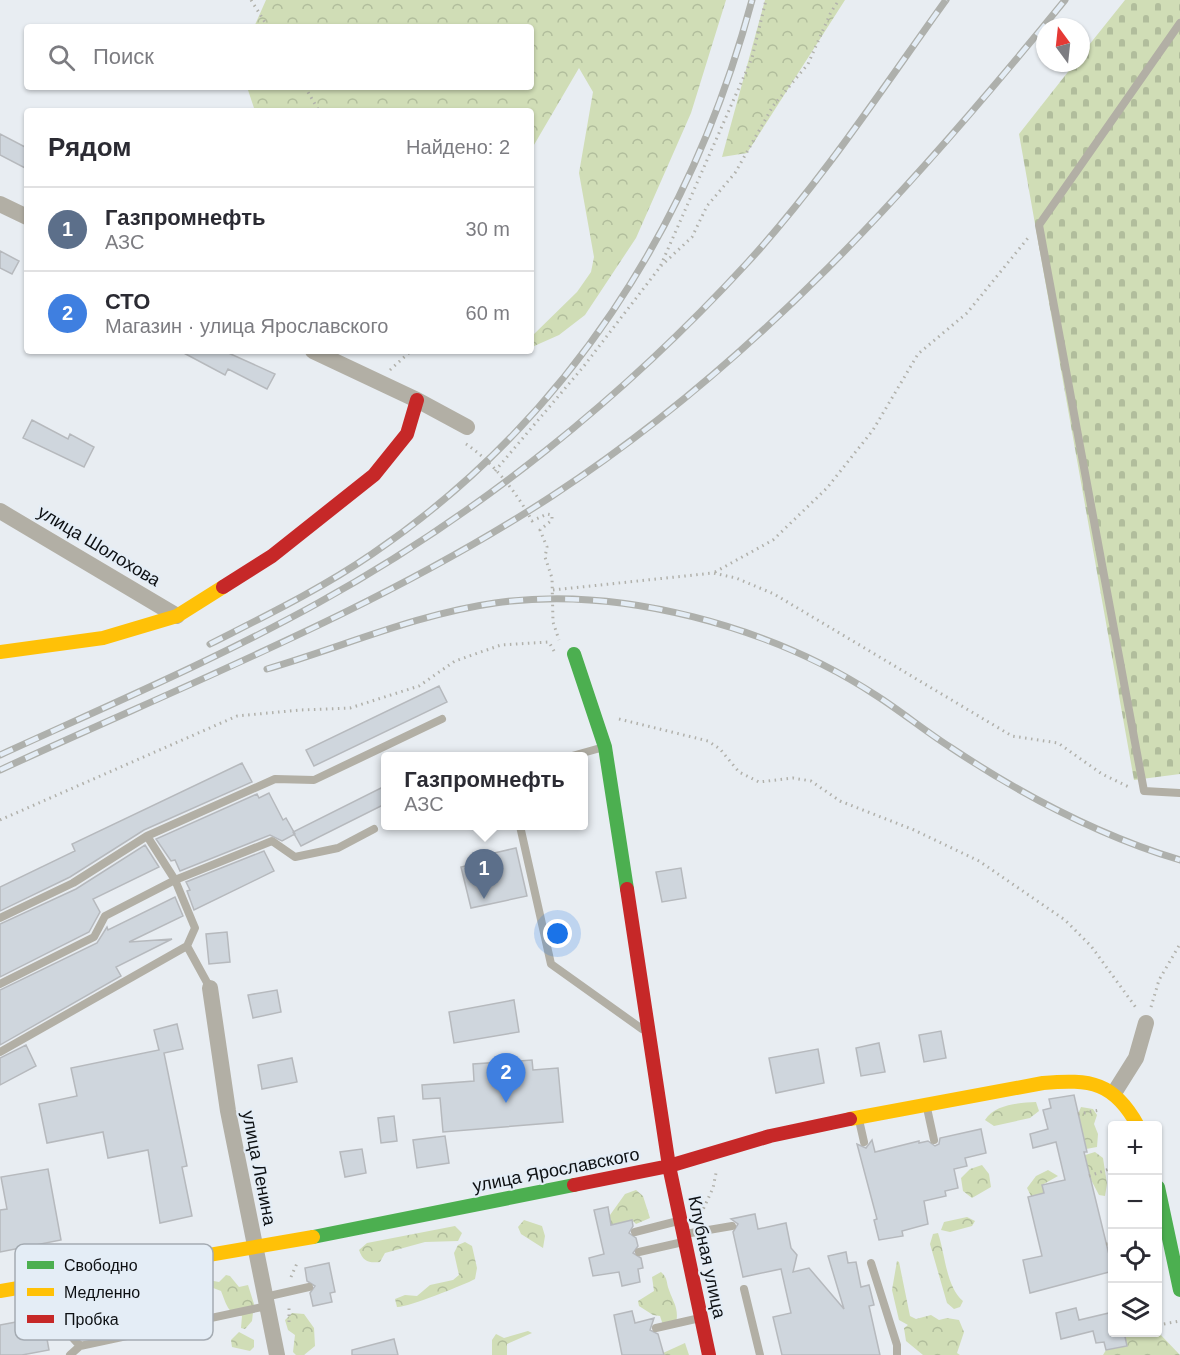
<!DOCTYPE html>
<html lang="ru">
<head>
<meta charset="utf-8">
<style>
	:root { --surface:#fff; --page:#f7f7f7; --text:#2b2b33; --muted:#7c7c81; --line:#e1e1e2; --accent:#5a5d61 }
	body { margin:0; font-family:Helvetica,sans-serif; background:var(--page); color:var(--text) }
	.controls { position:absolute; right:18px; bottom:18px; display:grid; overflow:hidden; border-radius:6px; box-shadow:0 2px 4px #0004 }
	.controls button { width:54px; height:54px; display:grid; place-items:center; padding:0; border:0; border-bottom:2px solid var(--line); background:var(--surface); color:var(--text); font:30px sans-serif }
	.compass { position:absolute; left:1036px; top:18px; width:54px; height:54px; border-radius:50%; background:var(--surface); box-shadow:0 2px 4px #0004; rotate:345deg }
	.you { position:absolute; left:558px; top:934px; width:21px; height:21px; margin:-15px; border:4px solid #fff; border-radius:50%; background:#1a73e8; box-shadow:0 0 0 9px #1a73e833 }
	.badge { display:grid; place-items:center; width:39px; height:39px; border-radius:50%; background:var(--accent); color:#fff; font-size:20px; font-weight:700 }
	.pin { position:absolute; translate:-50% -50px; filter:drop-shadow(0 2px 3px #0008) }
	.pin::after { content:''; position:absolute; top:32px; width:21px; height:18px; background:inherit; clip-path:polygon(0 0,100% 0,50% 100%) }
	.popup { position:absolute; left:381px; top:752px; width:207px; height:78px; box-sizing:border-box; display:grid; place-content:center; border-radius:6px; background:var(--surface); filter:drop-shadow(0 2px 4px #0005); font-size:20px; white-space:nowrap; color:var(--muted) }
	.popup b { font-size:22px; color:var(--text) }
	.popup::after { content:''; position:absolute; left:50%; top:100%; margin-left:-12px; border:12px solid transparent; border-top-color:var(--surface) }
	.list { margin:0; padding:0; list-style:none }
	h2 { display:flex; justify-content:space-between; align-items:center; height:78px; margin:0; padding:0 24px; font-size:26px }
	h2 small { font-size:20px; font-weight:400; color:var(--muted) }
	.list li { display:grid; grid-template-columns:39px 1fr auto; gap:18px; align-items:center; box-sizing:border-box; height:84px; padding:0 24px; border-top:2px solid var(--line) }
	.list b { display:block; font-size:22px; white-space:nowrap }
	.list p { margin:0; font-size:20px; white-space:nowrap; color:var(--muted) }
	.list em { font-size:20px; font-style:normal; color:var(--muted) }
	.icon { flex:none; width:33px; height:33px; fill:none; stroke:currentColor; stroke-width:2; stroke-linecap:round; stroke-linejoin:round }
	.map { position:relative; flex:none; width:1180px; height:1355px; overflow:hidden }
	.search { position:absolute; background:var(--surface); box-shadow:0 2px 4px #0004; left:24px; top:24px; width:510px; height:66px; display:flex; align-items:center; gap:15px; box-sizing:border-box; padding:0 21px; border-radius:6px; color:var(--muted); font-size:22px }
	.panel { position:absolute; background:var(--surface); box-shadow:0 2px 4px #0004; left:24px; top:108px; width:510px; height:246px; border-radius:6px }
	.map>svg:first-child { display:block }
	.forest { fill:url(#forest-crowns) }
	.cemetery { fill:url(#cemetery-stones) }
	.building { fill:#cfd6dd; stroke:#b6b9bd; stroke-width:1.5 }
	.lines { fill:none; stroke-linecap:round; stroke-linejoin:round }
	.path { stroke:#b1b1ab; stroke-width:3; stroke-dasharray:1.5 4.5; stroke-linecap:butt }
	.lane { stroke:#b2afa5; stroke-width:8 }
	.street { stroke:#b2afa5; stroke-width:16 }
	.fast { stroke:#4caf50; stroke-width:14 }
	.slow { stroke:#ffc107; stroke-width:14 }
	.jam { stroke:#c62828; stroke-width:14 }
	.rail-casing { stroke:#aeb0ac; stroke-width:7 }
	.rail { stroke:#e4edf6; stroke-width:4.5; stroke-dasharray:14; stroke-linecap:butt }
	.labels { text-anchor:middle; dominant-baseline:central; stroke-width:4.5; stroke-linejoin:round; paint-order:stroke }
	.street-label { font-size:18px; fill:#0d1013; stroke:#e4edf6 }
	.key { fill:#e4edf6; stroke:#a4abb2; stroke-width:1.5 }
	.key-label { font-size:16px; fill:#0d1013 }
</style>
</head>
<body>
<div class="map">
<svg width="1180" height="1355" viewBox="0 0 1180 1355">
	<defs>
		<pattern id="forest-crowns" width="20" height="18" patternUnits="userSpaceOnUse" patternTransform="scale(1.5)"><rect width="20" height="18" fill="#d0ddb6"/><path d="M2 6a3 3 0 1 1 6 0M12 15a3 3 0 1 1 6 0" fill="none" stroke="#b1bd9c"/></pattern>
		<pattern id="cemetery-stones" width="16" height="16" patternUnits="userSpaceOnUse" patternTransform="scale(1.5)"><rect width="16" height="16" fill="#d0ddb6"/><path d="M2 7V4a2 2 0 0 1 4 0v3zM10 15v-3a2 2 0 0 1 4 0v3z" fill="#b1bd9c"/></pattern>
	</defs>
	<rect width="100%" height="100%" fill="#e8edf2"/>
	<path class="forest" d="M266 0H726L691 113 636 238 585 315 559 335 532 347 531 337 577 292 591 272 594 257 579 173 593 92 579 68 531 150V111H255L247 87H531V27H254Z
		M765 0H845L747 153 722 157Z
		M1036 1102 1039 1111 1030 1118 994 1126 985 1120C995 1104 1019 1103 1036 1102Z
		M1081 1107 1093 1109 1097 1115 1094 1124 1098 1134 1097 1147 1086 1149 1078 1114Z
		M1095 1152 1103 1158 1107 1184 1105 1196 1099 1195 1089 1176 1072 1159Z
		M982 1165 989 1174 991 1187 972 1198 963 1191 961 1178 970 1169Z
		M1048 1170 1058 1176 1042 1185 1045 1196H1031L1027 1188 1036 1176Z
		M636 1190 643 1196 650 1218 636 1224 632 1220 608 1226 605 1216 610 1215 625 1194Z
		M967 1217 975 1221 972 1226 950 1232 941 1230 944 1222Z
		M524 1220 542 1226 545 1236 543 1248 521 1234 518 1227Z
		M455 1226 462 1233 458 1241 425 1242 385 1253 380 1262C369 1263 363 1262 359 1250L367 1243Z
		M938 1233C945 1253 946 1287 963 1301L960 1307 954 1309 947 1303 930 1244 933 1234Z
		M465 1242 472 1246 477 1268 475 1279C464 1285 406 1308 397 1307L395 1299 405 1295 417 1296 430 1285 453 1280 459 1275 454 1253 458 1245Z
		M897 1261 899 1262 910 1316 916 1319 931 1315 939 1320 947 1318 959 1320 964 1332 957 1353 960 1355H923L906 1341 904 1328 908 1325 899 1320 892 1290Z
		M661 1272C668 1278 666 1282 669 1290 674 1304 679 1308 676 1324L663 1325 660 1316 653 1315 639 1306 638 1301 654 1291 652 1277Z
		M226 1275 230 1276 239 1287 248 1285 254 1304 252 1321 245 1329 241 1328 242 1316C228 1315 226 1303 221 1291L208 1286 125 1301 84 1305 82 1301 87 1296 109 1288 121 1289 158 1282 165 1277H188L196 1282 203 1279 219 1282Z
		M292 1313 304 1314 314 1328 315 1346 304 1355H296L293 1352 295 1335 288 1330 285 1320Z
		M528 1331 532 1333 507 1344V1355H492V1340L496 1334 504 1338Z
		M239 1332 254 1340V1347L250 1351 232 1347 231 1340Z
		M1158 1332 1180 1355H1103L1106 1350 1127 1346 1124 1333 1144 1334Z
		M685 1343 689 1355H664L663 1353Z"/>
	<path class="cemetery" d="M1125 0H1180V774L1134 780 1019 134 1075 63H1081V55Z"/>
	<path class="building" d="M0 134 27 148V169L0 155Z
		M0 251 19 261 12 274 0 268Z
		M180 351H224L275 374 267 389 228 369 225 375Z
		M32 420 68 439 70 434 94 447 84 467 23 438Z
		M439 686 447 702 314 766 306 750Z
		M242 763 252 782 144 830 70 877 0 911V887L75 851 72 844Z
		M385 786V804L301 846 293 832Z
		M269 793 283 820 286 818 295 834 282 841 270 835 180 871 175 860 171 861 156 839 257 794 259 798Z
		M145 845 159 867 93 899 100 912 89 932 0 977V924L76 889Z
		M516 848 527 896 471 908 461 867 495 859 494 853Z
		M264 851 274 871 194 910 187 891 190 890 186 882Z
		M681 868 686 898 662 902 656 872Z
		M175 897 183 916 129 942 172 939 116 967 121 976 0 1045V990L97 943 107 927 108 930Z
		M227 932 230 962 209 964 206 934Z
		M277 990 281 1012 253 1018 248 995Z
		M514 1000 519 1032 454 1043 449 1012Z
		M177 1024 183 1049 164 1053 187 1166 182 1167 192 1216 160 1223 148 1150 108 1158 103 1132 47 1143 39 1104 77 1096 71 1068 159 1050 154 1030Z
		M941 1031 946 1058 924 1062 919 1035Z
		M879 1043 885 1072 861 1076 856 1048Z
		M26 1045 36 1066 0 1085V1058Z
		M818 1049 824 1083 776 1093 769 1058Z
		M292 1058 297 1082 262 1089 258 1065Z
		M532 1060 533 1070 558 1068 563 1122 443 1132 440 1098 423 1099 422 1085 474 1081 473 1064Z
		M1074 1095 1087 1152H1084L1113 1271 1030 1293 1023 1260 1042 1256 1028 1197 1044 1193 1042 1185 1065 1180 1056 1142 1033 1148 1030 1134 1048 1129 1043 1110 1051 1108 1049 1099Z
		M394 1116 397 1141 381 1143 378 1118Z
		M981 1129 986 1153 965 1158 967 1166 954 1169 958 1188 945 1191 946 1196 924 1201 928 1224 902 1231 903 1236 879 1240 874 1220 877 1219 857 1144 866 1148 872 1140 875 1152 919 1141V1143L928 1141 935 1146 939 1144 940 1138Z
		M445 1136 449 1163 417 1168 413 1140Z
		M362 1149 366 1173 345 1177 340 1152Z
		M48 1169 61 1240 0 1252V1210L7 1209 1 1177Z
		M608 1207 611 1225 632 1220 633 1226 629 1233 636 1238 638 1246 633 1253 641 1258 643 1268 638 1269 640 1282 622 1286 619 1272 593 1276 589 1258 604 1254 594 1210Z
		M755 1214 758 1229 786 1223 791 1248 797 1255 793 1272 809 1268 844 1309 828 1256 846 1252 848 1263 856 1262 861 1287 869 1285 874 1305 869 1306 880 1355H782L773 1317 791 1313 781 1269 743 1277 733 1232 738 1224 731 1219Z
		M329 1263 335 1292 330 1293 332 1302 313 1306 310 1293 315 1286 307 1281 305 1268Z
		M1076 1308 1079 1320 1113 1312V1332H1124L1127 1346 1106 1350 1104 1342 1096 1343 1093 1331 1061 1339 1056 1313Z
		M632 1311 635 1323 654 1318 650 1330 658 1334 664 1355H622L614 1315Z
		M43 1317 49 1350 22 1355H0V1325Z
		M394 1339 398 1355H352V1350Z"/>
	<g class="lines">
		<path class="path" d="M251 0 268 27
			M305 87 319 111
			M661 266 692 237 707 206 735 173 773 106 808 64 831 12 839 0
			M390 370 411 351
			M466 444C492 461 518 494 532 521L547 514 552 515V520L540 530 547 547 545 557 552 578 553 622 559 640
			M495 471 584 366 660 267 752 58 766 0
			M715 572 773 540 827 488 873 430 918 354 967 313 1028 238
			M553 590 713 573 736 578 774 594 1012 736 1058 743 1102 774 1131 788
			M619 719 708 741 720 749 739 772 759 782 793 778 811 781 840 801 914 830 979 861 1065 920 1091 946 1137 1009
			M0 820 237 716 300 710 350 708 419 686 455 661 501 645 549 642 554 651
			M1151 1007 1159 980 1180 944
			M1078 1114 1100 1110
			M1089 1176 1112 1168
			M1112 1181V1185
			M701 1214 713 1188 716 1173
			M1106 1244H1112
			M291 1277 298 1261
			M289 1322V1304
			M1158 1325 1180 1321"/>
		<path class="lane" d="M1180 23 1039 225 1144 791 1180 793
			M572 756 604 747
			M520 826 551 964 642 1029
			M0 918 73 883 147 836 275 779 314 780 442 719
			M187 946 210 988
			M0 984 94 937 105 916 175 880 272 841 295 857 338 848 374 829
			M0 1052 187 946 195 928 175 880 147 836
			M927 1108 934 1140
			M859 1120 864 1142
			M635 1232 678 1221
			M685 1234 732 1226
			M639 1252 683 1242
			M871 1263 897 1345V1355
			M56 1285 64 1328 80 1346
			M744 1289 760 1355
			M265 1297 309 1287
			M656 1328 700 1318
			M70 1355 80 1346 267 1306"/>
		<path class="street" d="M0 204 27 217
			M313 351 417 400 467 427
			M0 511 177 616
			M210 988 228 1111 277 1355
			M1114 1093 1136 1058 1146 1023"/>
		<path class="fast" d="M574 654 605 747 627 889
			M1158 1187 1180 1290
			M313 1237 574 1185"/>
		<path class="slow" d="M0 652 103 638 177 616 223 587
			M850 1119 1043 1083C1091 1079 1114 1082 1138 1126
			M0 1291 313 1237"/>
		<path class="jam" d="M223 587 272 556 374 475 407 434 417 400
			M627 889 669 1166 709 1355
			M574 1185 669 1166 770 1136 850 1119"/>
		<defs>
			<path id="rail" d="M210 644C265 616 321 589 372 554 566 422 692 225 752 0
				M267 669C342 647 417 614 495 603 620 585 772 627 877 696 902 712 925 731 950 747 1022 795 1097 835 1180 860
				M0 755C107 706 215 660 318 603 478 515 625 396 748 262 822 181 882 89 946 0
				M0 770C186 684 379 609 552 496 754 364 914 186 1065 0"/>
		</defs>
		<use href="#rail" class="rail-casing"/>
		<use href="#rail" class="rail"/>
	</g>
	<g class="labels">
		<g class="street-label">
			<text transform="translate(99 546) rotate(31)">улица Шолохова</text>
			<text transform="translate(259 1168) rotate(79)">улица Ленина</text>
			<text transform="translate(556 1170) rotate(-11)">улица Ярославского</text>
			<text transform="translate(707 1257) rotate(78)">Клубная улица</text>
		</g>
	</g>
	<rect x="15" y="1244" width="198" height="96" rx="9" class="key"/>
	<rect x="27" y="1261" width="27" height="8" fill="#4caf50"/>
	<rect x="27" y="1288" width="27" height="8" fill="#ffc107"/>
	<rect x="27" y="1315" width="27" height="8" fill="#c62828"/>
	<g class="key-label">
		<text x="64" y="1271">Свободно</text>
		<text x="64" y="1298">Медленно</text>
		<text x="64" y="1325">Пробка</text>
	</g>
</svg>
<div class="controls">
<button>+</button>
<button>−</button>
<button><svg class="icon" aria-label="locate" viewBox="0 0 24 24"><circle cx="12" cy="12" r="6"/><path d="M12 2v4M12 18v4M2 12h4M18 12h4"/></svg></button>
<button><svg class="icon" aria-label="layers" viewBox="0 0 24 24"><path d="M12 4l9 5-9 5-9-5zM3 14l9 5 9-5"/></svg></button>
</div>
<svg class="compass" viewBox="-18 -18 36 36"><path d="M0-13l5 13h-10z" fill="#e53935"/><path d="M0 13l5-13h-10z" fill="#7c7c81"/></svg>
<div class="you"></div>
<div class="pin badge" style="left:484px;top:899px;background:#5c6f8a">1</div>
<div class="popup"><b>Газпромнефть</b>АЗС</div>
<div class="pin badge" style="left:506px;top:1103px;background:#3f7fe0">2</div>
<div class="search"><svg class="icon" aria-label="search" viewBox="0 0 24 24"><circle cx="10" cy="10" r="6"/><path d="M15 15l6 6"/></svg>Поиск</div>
<section class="panel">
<h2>Рядом<small>Найдено: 2</small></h2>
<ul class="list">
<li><span class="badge" style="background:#5c6f8a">1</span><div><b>Газпромнефть</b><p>АЗС</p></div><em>30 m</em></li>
<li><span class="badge" style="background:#3f7fe0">2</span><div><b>СТО</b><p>Магазин · улица Ярославского</p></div><em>60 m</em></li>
</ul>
</section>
</div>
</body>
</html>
